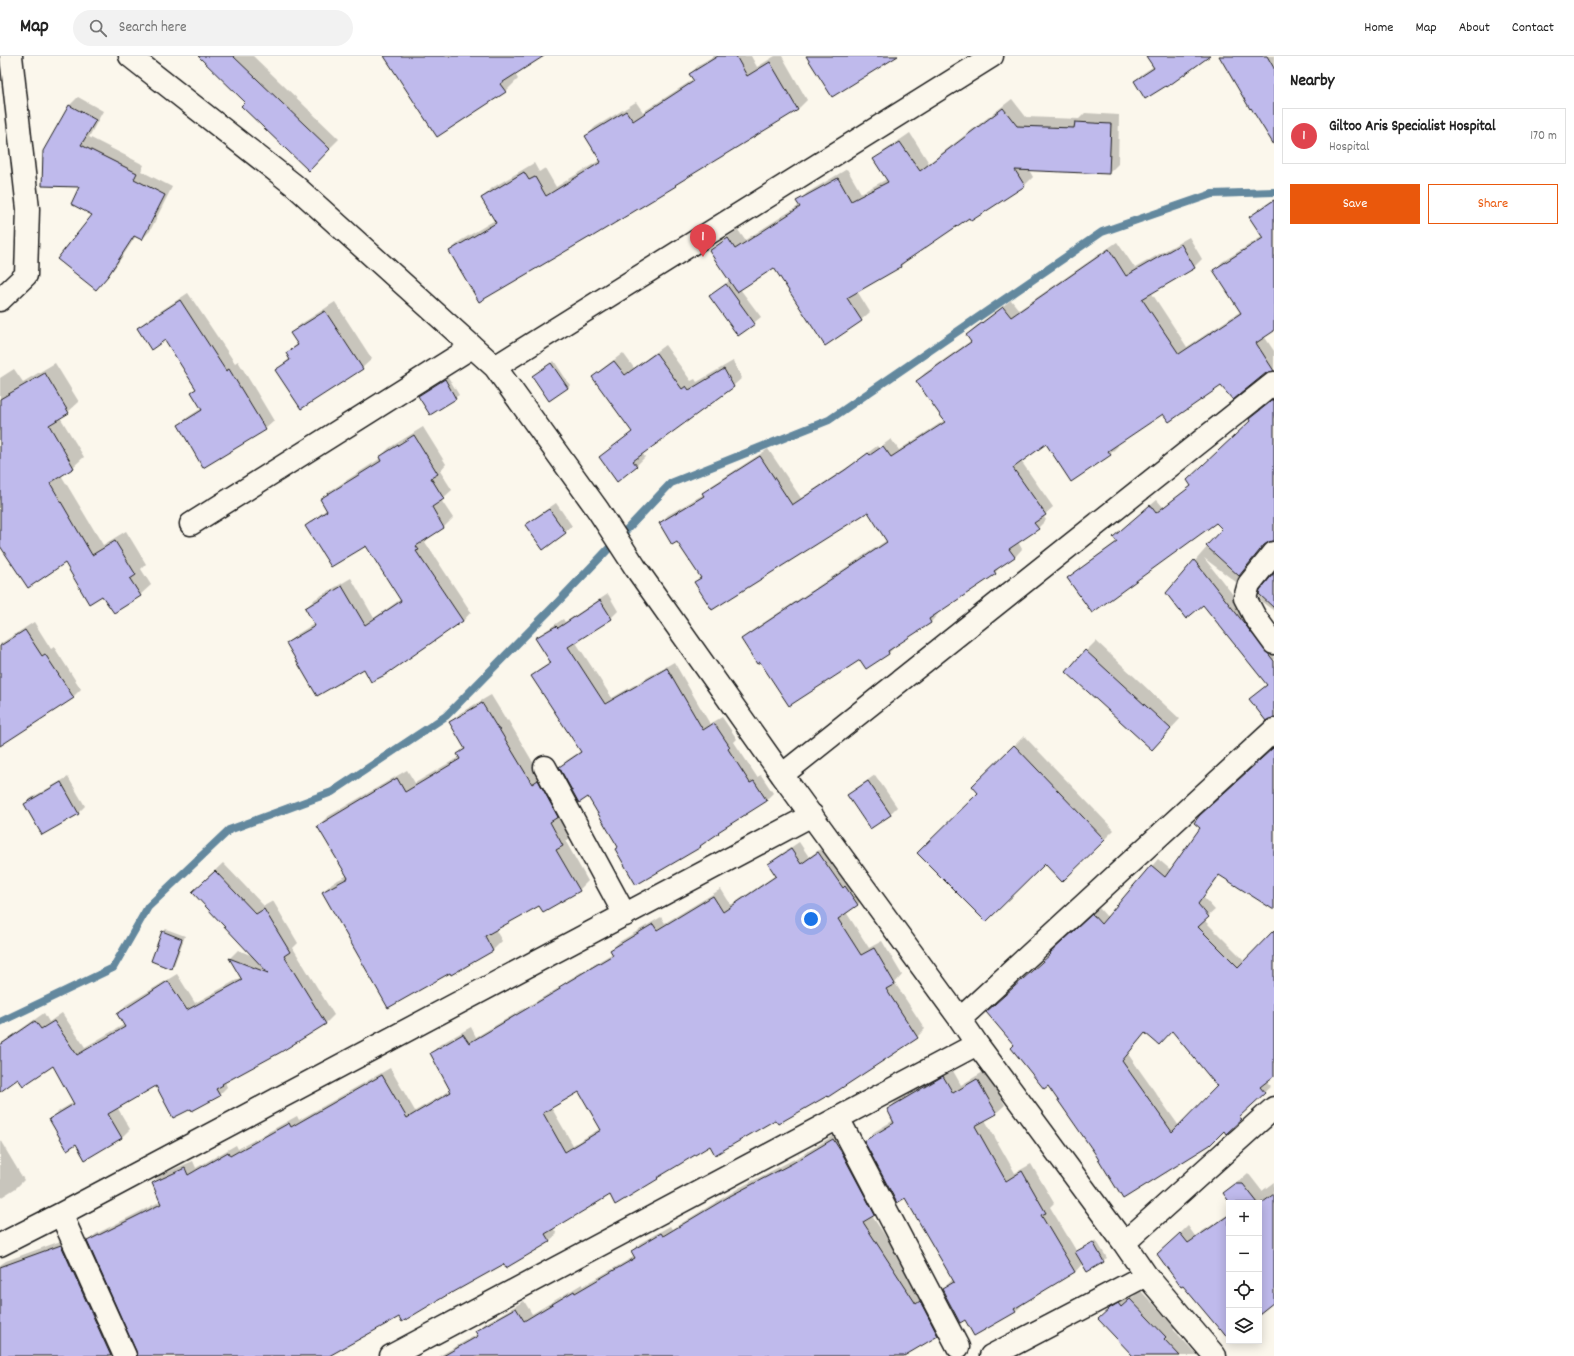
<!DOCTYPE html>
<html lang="en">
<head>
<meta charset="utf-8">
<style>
	:root { --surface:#fff; --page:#f2f2f2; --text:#222; --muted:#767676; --line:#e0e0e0; --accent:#ea580c }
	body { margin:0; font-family:Dekko,sans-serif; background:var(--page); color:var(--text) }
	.controls { position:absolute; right:12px; bottom:12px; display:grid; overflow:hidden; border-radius:0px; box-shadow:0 2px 10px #0003 }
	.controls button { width:36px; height:36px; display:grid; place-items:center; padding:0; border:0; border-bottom:1px solid var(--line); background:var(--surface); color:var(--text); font:20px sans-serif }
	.you { position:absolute; left:811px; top:863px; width:14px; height:14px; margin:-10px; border:3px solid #fff; border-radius:50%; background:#1a73e8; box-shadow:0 0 0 6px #1a73e833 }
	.badge { display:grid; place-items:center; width:26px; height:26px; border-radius:50%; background:var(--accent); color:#fff; font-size:13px; font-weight:700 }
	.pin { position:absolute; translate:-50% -33px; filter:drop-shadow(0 1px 2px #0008) }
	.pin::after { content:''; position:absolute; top:21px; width:14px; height:12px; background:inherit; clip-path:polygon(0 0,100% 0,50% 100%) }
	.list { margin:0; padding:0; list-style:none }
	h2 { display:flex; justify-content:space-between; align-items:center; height:52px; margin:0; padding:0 16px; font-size:17px }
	h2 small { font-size:13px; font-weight:400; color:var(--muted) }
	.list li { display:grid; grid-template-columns:26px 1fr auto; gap:12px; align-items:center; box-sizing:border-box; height:56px; margin:0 8px 8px; padding:0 8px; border:1px solid var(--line); border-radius:0px }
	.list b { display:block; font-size:15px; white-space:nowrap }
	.list p { margin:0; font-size:13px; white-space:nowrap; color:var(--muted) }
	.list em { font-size:13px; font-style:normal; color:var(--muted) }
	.actions { display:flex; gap:8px; padding:12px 16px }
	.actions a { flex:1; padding:9px 0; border:1px solid var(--accent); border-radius:0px; text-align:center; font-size:14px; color:var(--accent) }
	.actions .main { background:var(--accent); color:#fff }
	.icon { flex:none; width:22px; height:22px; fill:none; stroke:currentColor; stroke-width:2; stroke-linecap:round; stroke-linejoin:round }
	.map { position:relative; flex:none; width:1274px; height:1300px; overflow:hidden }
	header { display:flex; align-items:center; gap:24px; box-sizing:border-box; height:56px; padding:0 20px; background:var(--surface); border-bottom:1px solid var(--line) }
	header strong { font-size:19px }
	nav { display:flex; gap:22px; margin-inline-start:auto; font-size:14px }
	.search { width:280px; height:36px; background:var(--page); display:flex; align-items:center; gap:10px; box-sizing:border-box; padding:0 14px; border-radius:22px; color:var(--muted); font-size:15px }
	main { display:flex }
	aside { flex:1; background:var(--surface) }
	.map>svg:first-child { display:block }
	.shadow { fill:#0003; fill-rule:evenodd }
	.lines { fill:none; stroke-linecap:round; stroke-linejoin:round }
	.stream { stroke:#64889e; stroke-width:8 }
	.building { fill:#bfbaec; stroke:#1c1c1c; fill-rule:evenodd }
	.minor-casing { stroke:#1c1c1c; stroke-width:25 }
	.minor { stroke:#fbf7ec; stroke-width:22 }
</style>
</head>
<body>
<header>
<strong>Map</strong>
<div class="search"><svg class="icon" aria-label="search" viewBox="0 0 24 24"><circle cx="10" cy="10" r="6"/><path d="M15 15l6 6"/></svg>Search here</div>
<nav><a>Home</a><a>Map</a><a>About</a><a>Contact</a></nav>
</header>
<main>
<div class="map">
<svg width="1274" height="1300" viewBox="0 0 1274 1300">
	<rect width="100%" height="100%" fill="#fbf7ec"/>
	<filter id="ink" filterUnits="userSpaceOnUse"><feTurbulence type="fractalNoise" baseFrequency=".025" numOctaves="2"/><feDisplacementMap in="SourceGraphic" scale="8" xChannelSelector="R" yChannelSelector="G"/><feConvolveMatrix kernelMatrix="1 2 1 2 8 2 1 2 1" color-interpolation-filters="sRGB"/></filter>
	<g filter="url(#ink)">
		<path class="shadow" d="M213 0H253L339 83 318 104 247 46Z
			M385 0H539L515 18 518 23 505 36Z
			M714 0H751L757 11 775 0H782L807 44 798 53 680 124 675 129 450 195 460 185 495 164 482 142 492 132 534 107 539 116 545 112 556 131 600 104 586 81 595 71 636 46 643 56 694 23 690 18 700 8Z
			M1147 0H1209L1135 25 1142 18 1154 10Z
			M1220 0H1274V64Z
			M78 41 103 55 89 81 144 109 141 115 172 131 150 175 142 183 136 180 116 210 104 225 94 159 81 130 44 95 70 49Z
			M1012 43 1026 61 1079 63 1085 57 1119 59 1118 108 1109 117 1029 114 1033 121 1024 130 970 161 910 201 901 210 857 235 870 256 861 264 774 210 740 233 761 261 739 279 710 241 730 224 711 195 720 186 738 174 745 184 800 149 798 146 807 137 847 113 861 137 887 123 875 104 884 95 910 77 929 107Z
			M1274 143V273L1264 280 1274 295V314L1221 329 1164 357 1117 388 1118 390 1110 398 1071 424 1046 387 1021 405 1053 451 1043 460 1046 464 1038 472 1018 486 1022 493 1015 501 1002 508 995 517 937 556 938 558 931 566 896 589 889 597 867 611 861 603 761 605 742 583 750 576 887 484 868 455 695 526 701 520 677 485 660 467 668 459 704 438 711 430 768 393 801 442 854 407 877 390 879 392 891 383 899 394 945 364 917 325 925 317 972 284 967 279 975 271 1011 244 1019 254 1117 186 1135 212 1189 181 1202 203 1194 211 1151 236 1187 291 1241 255 1215 214 1222 206 1263 180 1250 161 1258 154Z
			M188 237 235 307 238 305 274 365 265 373 179 369 188 361 202 352 193 336 197 332 165 283 138 272 147 264Z
			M335 246 372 303 362 312 277 314 290 302 287 298 298 287 291 277 301 268Z
			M665 289 691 325 695 323 697 326 733 305 742 322 733 330 642 397 645 401 636 410 600 401 609 393 633 375 594 322 602 313 623 297 634 312Z
			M554 305 570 329 568 332 533 320Z
			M55 307 79 346 68 356 60 361 84 401 73 411 61 419 103 489 126 475 146 508 141 513 151 529 140 539 103 538 65 505 0 479V322L14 313 23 326Z
			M448 321 459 339 430 357 420 340Z
			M1274 343V484L1267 486 1246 512 1243 520 1236 526 1204 502 1274 591V661L1250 643 1267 628 1195 505 1223 473 1216 465 1068 523 1075 516 1117 485 1120 475 1157 444 1163 451 1192 429 1251 365 1250 363Z
			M423 371 446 408 440 415 452 434 441 444 453 462 444 471 426 482 427 484 425 486 471 556 463 565 384 618 287 587 296 579 315 567 306 552 315 543 351 522 374 562 401 543 366 488 306 470 315 462 327 453 321 443 330 435 381 402 380 401 389 392Z
			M556 447 572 470 565 476 526 469 533 463Z
			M1274 519V555L1262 546 1259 540 1261 534Z
			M608 538 618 555 611 562 575 585 612 642 674 606 710 668 722 661 737 683 734 686 757 721 761 719 773 737 766 744 723 771 700 790 618 791 588 740 560 711 567 704 581 695 532 621 539 614 551 606 537 583 544 576 563 563 565 566Z
			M34 566 51 593 54 591 81 633 73 641 5 685 0 681V588Z
			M1096 585 1180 663 1152 693 1086 595Z
			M491 639 507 665 508 664 541 720 572 780 566 786 588 825 579 834 540 848 495 873 502 885 493 894 451 918 323 836 332 827 348 819 318 770 327 761 407 714 415 727 459 701 458 698 465 691 451 666 460 657Z
			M1024 680 1114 774 1062 825 980 737 983 720Z
			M1274 692V853L1220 819 1203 841 1215 854 1204 864 1245 905 1274 875V1018L1266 1025 1271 1030 1203 1092 1095 1095 1048 1028 1015 989 1052 898 1058 891 1099 852 1108 862 1158 803 1171 814ZM1172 974 1219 1030 1179 1070 1128 998 1146 976Z
			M875 719 897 751 890 758 870 771 849 739 855 733Z
			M68 721 85 750 78 757 42 778 25 748 31 742Z
			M799 786 809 801 826 789 865 840 858 848 846 856 869 892 882 885 902 919 895 927 925 973 917 981 827 1039 776 1063 710 1089 663 1117 657 1122 610 1138 553 1172 557 1178 549 1185 504 1207 453 1236 399 1260 327 1300H138L88 1185 96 1178 161 1145 153 1127 160 1119 193 1105 196 1112 236 1089 238 1093 297 1060 299 1064 390 1012 415 1055 451 1034 432 997 439 989 471 971 476 981 562 930 568 924 613 897 611 894 619 886 661 861 665 867 721 833 731 849 776 819 769 809 777 801ZM579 1035 601 1072 573 1089 551 1051Z
			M223 807 264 850 273 845 298 887 293 892 334 959 326 967 225 1026 227 1031 219 1039 156 1028 117 1051 130 1073 121 1082 76 1087 51 1063 59 1055 74 1046 53 1009 18 1022 0 1035V988L44 957 49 966 62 957 85 991 125 968 118 958 126 949 177 918 195 947 242 921 230 902 238 894 253 900 201 828Z
			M166 873 185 880 174 909 171 912 163 876Z
			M952 1013 961 1029 985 1015 1005 1049 996 1057 985 1064 1015 1117 1031 1108 1054 1147 1050 1151 1077 1196 1096 1184 1107 1202 1087 1215 1083 1207 1075 1216 1023 1246 1024 1247 1015 1256 965 1263 943 1233 953 1223 905 1141 865 1085 874 1076 894 1064 888 1054 896 1045Z
			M841 1075 882 1150 872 1160 946 1271 937 1279 902 1300H439L478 1278 476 1276 484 1268 524 1245 532 1258 582 1228 583 1230 635 1200 632 1195 640 1187 670 1170 672 1173 739 1132 802 1099Z
			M0 1084 24 1124 16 1132 0 1142Z
			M1248 1117 1262 1135 1274 1126V1245L1259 1256V1147H1232L1224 1138Z
			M1229 1158V1279L1166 1191 1188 1170 1195 1180Z
			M69 1182 123 1300H0V1209L6 1205Z
			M1140 1234 1175 1271 1173 1273 1198 1300H1134L1109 1253 1121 1242 1129 1238 1132 1242Z"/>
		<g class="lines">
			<path class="stream" d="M0 966 113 912 148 851 229 774 332 736 446 660 557 547 671 427 829 364 1102 176 1212 138 1274 136"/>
		</g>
		<path class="building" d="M198 0H233L330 93 309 115 241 50 245 46Z
			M384 0H544L500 28 506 36 437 81Z
			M718 0H736L747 20 770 6 798 54 675 129 676 130 590 182V181L479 246 449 195 496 167 481 142 524 116 529 124 535 121 546 140 601 106 585 80 626 55 633 65 694 25 689 18Z
			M806 0H898L832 41Z
			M1146 0H1210L1167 31 1166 30 1145 43 1134 25 1154 12Z
			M1219 0H1267L1274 12V89L1251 52 1250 53Z
			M69 49 96 64 81 89 137 117 134 123 165 139 142 184 134 180 108 220 96 234 57 203 92 159 71 148 79 131 42 130 43 95Z
			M1003 52 1017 70 1074 72 1075 66 1111 68 1109 118 1015 114 1025 130 971 165 969 162 900 209 901 211 847 242 862 265 825 290 774 212 737 236 709 195 728 182 735 193 800 151 796 145 838 122 851 145 888 126 873 103 900 86 920 115Z
			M1274 144V275L1256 287 1274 315 1266 317 1233 344 1221 330 1169 366 1163 358 1108 395 1111 399 1071 426 1046 388 1013 412 1046 459 1034 467 1039 473 1009 493 1015 501 994 515 996 518 929 563 931 567 888 595 889 598 866 613 860 604 789 650 760 606 757 608 741 583 887 486 868 456 712 554 694 526 701 522 677 486 672 489 659 467 704 440 702 437 760 400 792 449 845 414 868 397 870 399 883 390 891 401 945 366 916 325 971 286 966 279 1003 251 1011 261 1109 193 1126 220 1181 188 1195 212 1142 243 1179 298 1241 257 1213 214 1263 182 1249 161Z
			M726 228 755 268 738 280 709 240Z
			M180 244 226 315 229 313 266 374 203 412 178 369 202 354 191 336 196 333 165 284 151 294 137 272Z
			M325 255 363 313 301 353 275 314 290 304 286 297 298 289 290 277Z
			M656 297 682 333 686 330 689 334 724 313 734 331 633 405 637 410 617 426 599 401 632 376 592 321 614 305 625 319Z
			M551 307 568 332 549 345 532 320Z
			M45 317 69 357 49 369 74 412 50 427 92 499 115 485 136 519 130 523 141 540 114 557 102 540 89 548 65 507 28 532 0 490V343Z
			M445 323 456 343 430 359 418 340Z
			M1274 343V485L1269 486 1264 489 1239 520 1206 490 1222 473 1216 467 1092 557 1067 522 1117 486 1113 481 1150 449 1156 457 1191 430 1187 424 1250 365 1249 363Z
			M414 379 438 418 431 422 444 443 432 451 444 472 416 490 419 494 416 495 463 565 385 619 371 626 364 613 317 640 286 587 315 570 305 552 342 530 365 569 401 545 366 490 331 511 305 470 327 455 320 443 381 405 379 401Z
			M549 453 566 477 543 494 525 469Z
			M1194 504 1274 605V662L1266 665 1249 643 1267 629 1203 549 1186 563 1166 537Z
			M1274 517V552L1259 538 1260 534Z
			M600 544 612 563 568 591 605 648 667 612 703 674 714 667 730 691 728 693 750 727 754 725 767 745 718 776 719 777 700 790 701 791 636 829 615 793 618 791 588 741 579 747 559 711 581 696 531 620 551 607 535 582 556 570 558 572Z
			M25 574 42 600 45 598 74 642 0 690V590Z
			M1085 594 1171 673 1152 694 1066 616Z
			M482 647 498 673H499L532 728 538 724 558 761 550 766 563 790 556 794 580 835 543 856 539 850 485 880 493 895 451 919 450 917 388 952 322 836 348 822 317 770 397 722 405 736 460 703 457 698 465 693 449 666Z
			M1014 689 1105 784 1062 826 1045 808 986 866 917 797 978 737 972 730Z
			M1274 691V854L1219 819 1198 848 1209 861 1198 871 1238 911 1274 874V1020L1260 1031 1265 1037 1239 1061 1242 1063 1226 1078 1224 1075 1210 1089 1123 1143 1094 1096 1048 1030 1044 1033 1011 992 1014 989 986 956 1051 898 1050 897 1092 858 1101 868 1151 809 1165 821 1200 772 1194 767 1199 760ZM1172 975 1217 1030 1172 1076 1122 1005 1145 977 1159 989Z
			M868 725 891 759 870 773 847 739Z
			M61 726 79 758 42 779 24 748Z
			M791 793 801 808 818 796 843 832 845 830 858 849 838 863 861 899 874 892 895 928 886 933 918 982 828 1041 827 1040 778 1068 775 1064 715 1099 710 1090 657 1122 658 1123 615 1149 610 1139 545 1178 550 1186 506 1212 504 1208 452 1237V1236L402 1266 399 1261 329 1300H137L136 1295 87 1185 161 1148 152 1127 185 1112 188 1119 228 1096 230 1100 289 1067 291 1071 382 1019 407 1062 451 1036 430 997 463 978 469 987 560 933 559 931 613 899 610 894 653 868 657 874 713 840 723 856 776 820 768 808ZM579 1036 601 1074 565 1096 543 1057Z
			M215 815 256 858 264 853 290 896 284 900 326 968 281 996 222 1028 223 1029 216 1033 220 1040 192 1055 191 1053 173 1062 156 1030 108 1058 122 1082 85 1104 76 1088 67 1094 49 1063 74 1048 53 1010 23 1030 18 1023 0 1036V989L35 965 41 973 54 965 77 999 125 971 117 958 168 925 187 954 242 924 229 902 268 917 192 836Z
			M162 875 182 883 171 913 151 905Z
			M943 1020 953 1037 977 1023 997 1058 975 1070 1006 1125 1022 1115 1046 1157 1041 1159 1075 1216 1014 1253 1016 1256 974 1280 965 1264 960 1267 942 1233 954 1226 905 1142 897 1147 864 1085 894 1067 887 1053Z
			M833 1083 842 1097 875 1159 863 1166 916 1248 920 1245 938 1280 904 1300H443L478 1280 475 1275 516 1252 524 1265 574 1235 575 1237 635 1202 631 1195 661 1177 663 1180 730 1140 793 1107Z
			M1235 1128H1243L1258 1147H1230L1223 1137Z
			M1274 1138V1246L1259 1258V1149Z
			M1229 1159V1281L1228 1282 1221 1273 1220 1274 1183 1230 1181 1231 1157 1198 1180 1177 1188 1187Z
			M1093 1186 1104 1206 1087 1216 1075 1196Z
			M61 1189 111 1300H0V1211Z
			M1130 1243 1166 1281 1164 1283 1180 1300H1133L1098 1263 1110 1252 1118 1247 1121 1251Z"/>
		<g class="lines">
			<defs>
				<path id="minor" d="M130 0 294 129 495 311 598 454 635 511 782 719 1274 327
					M0 244 26 219 28 153 11 0
					M495 311 992 0
					M191 468 472 291
					M1274 497 1249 528 1245 542 1255 561 1274 587
					M545 711 625 859
					M782 719 960 963 977 988 1124 1187 1146 1219 1215 1300
					M960 963 1274 674
					M838 1062 958 1291
					M61 1158 125 1300
					M1124 1187 1274 1052
					M0 1189 61 1158 812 759
					M391 1300 977 988
					M991 1300 1146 1219"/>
			</defs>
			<use href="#minor" class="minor-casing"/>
			<use href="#minor" class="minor"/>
		</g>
	</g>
</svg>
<div class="controls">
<button>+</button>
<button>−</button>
<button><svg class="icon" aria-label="locate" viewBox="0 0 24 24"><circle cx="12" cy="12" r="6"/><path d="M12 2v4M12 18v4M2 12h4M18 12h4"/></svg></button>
<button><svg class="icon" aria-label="layers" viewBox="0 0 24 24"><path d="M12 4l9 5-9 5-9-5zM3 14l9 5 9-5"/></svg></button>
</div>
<div class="you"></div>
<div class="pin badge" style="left:703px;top:201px;background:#e0444e">1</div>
</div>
<aside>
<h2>Nearby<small></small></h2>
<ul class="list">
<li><span class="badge" style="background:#e0444e">1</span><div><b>Giltoo Aris Specialist Hospital</b><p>Hospital</p></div><em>170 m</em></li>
</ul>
<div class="actions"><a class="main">Save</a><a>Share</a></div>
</aside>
</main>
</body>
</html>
